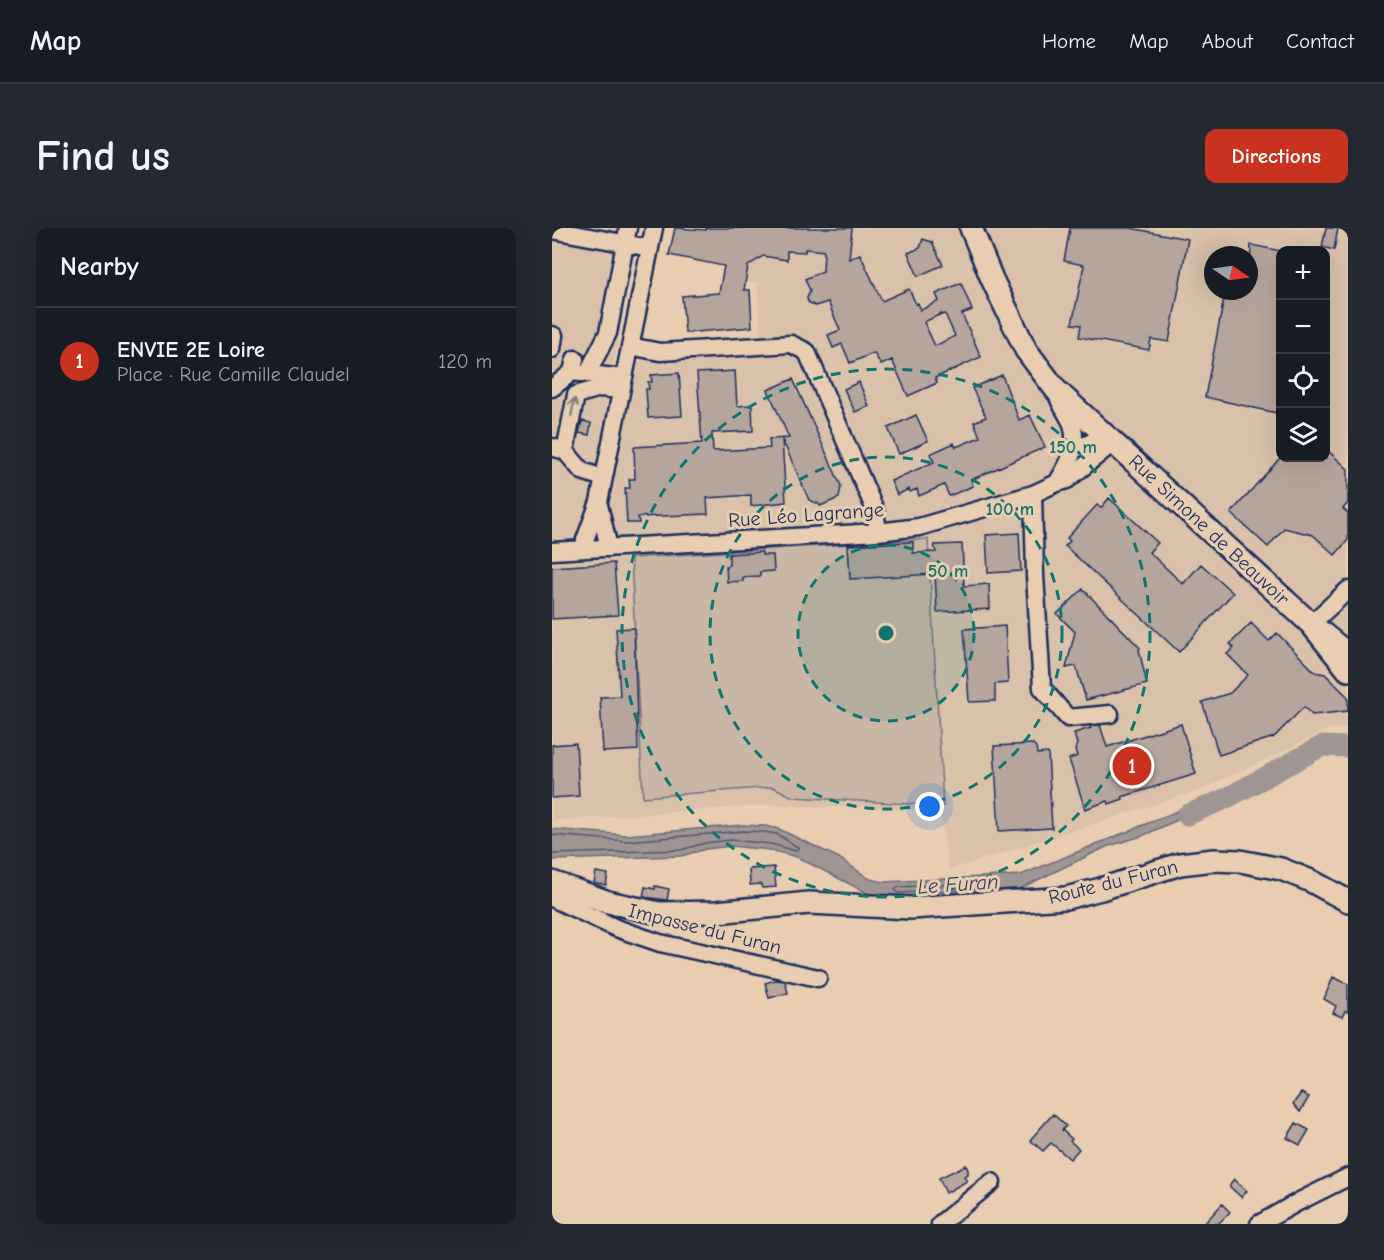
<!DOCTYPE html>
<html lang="en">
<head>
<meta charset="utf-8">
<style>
	:root { --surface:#171b24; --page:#242831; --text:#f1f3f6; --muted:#9ea1a6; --line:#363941; --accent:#c8321e }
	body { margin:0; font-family:"Comic Neue",sans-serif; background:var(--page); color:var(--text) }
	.controls { position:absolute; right:18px; top:18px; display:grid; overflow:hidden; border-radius:12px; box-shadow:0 6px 24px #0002 }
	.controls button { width:54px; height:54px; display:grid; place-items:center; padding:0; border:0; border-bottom:2px solid var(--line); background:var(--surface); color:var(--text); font:30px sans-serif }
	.compass { position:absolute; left:652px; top:18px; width:54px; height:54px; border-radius:50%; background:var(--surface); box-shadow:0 6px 24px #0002; rotate:103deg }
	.you { position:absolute; left:378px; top:579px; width:21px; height:21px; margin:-15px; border:4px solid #fff; border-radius:50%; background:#1a73e8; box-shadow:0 0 0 9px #1a73e833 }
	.badge { display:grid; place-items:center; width:39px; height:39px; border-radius:50%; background:var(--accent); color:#fff; font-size:20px; font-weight:700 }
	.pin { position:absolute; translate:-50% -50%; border:3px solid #fff; box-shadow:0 2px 6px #0006 }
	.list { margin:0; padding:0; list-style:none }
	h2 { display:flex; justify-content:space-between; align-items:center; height:78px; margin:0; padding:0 24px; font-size:26px }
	h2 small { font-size:20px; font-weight:400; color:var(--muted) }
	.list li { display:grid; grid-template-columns:39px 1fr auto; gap:18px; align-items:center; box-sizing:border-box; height:108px; padding:0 24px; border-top:2px solid var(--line) }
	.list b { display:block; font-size:22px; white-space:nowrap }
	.list p { margin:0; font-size:20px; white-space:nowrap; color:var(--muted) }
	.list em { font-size:20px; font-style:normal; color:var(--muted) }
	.icon { flex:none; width:33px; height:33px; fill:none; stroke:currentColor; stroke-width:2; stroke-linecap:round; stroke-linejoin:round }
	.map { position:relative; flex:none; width:796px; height:996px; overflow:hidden; border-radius:12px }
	header { display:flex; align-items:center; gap:36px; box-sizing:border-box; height:84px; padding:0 30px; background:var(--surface); border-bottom:2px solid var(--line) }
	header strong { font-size:28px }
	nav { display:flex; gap:33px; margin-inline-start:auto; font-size:21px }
	.intro { display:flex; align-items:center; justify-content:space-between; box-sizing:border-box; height:144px; padding:0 36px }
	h1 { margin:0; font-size:42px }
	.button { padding:15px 27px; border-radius:12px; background:var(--accent); color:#fff; font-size:21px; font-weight:700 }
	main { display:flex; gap:36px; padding:0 36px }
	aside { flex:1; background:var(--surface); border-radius:12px; box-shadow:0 6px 24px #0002 }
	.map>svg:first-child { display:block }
	.built { fill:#d9c1aa; fill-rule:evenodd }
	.green { fill:#cab6a4; stroke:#727281; stroke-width:1.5 }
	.water { fill:#9f9592; stroke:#6a6c7d; stroke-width:1.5 }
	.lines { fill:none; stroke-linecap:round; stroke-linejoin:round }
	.shore { stroke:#505873; stroke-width:1.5 }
	.river { stroke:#9f9592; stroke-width:21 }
	.building { fill:#b5a59c; stroke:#1b2f5e; stroke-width:1.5; fill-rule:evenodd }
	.minor-casing { stroke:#1b2f5e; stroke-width:21 }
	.major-casing { stroke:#1b2f5e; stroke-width:26 }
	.minor { stroke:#e8cdb0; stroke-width:16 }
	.major { stroke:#e8cdb0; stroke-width:21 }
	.oneway { stroke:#827e87 }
	.ring { fill:none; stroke:#0f766e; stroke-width:3; stroke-dasharray:10 8 }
	.labels { text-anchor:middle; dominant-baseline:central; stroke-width:6; stroke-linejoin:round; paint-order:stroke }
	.street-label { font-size:20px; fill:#1b2f5e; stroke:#e8cdb0 }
	.water-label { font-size:21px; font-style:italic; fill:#2f3e66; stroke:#e8cdb0 }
	.centre { fill:#0f766e; stroke:#e8cdb0; stroke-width:3 }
	.ring-label { font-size:18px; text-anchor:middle; font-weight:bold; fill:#0f766e; stroke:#e8cdb0; stroke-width:6; stroke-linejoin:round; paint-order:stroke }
</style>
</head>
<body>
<header>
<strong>Map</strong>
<nav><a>Home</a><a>Map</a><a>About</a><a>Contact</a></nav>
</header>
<div class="intro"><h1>Find us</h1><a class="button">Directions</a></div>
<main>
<aside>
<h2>Nearby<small></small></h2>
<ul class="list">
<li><span class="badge">1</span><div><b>ENVIE 2E Loire</b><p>Place · Rue Camille Claudel</p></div><em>120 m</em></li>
</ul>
</aside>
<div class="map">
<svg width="796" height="996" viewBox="0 0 796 996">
	<rect width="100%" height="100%" fill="#e8cdb0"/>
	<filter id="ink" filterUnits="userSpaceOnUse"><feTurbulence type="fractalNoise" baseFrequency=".0167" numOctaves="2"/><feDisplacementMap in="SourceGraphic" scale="12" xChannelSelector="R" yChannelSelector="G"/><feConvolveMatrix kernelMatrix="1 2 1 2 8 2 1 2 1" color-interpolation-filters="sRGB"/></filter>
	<g filter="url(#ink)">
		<path class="built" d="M0 0H86L39 263 54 267 79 137 99 130 210 124 205 54 169 55 179 0H796V500L777 501 651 561 397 642 388 582 217 577 0 593ZM728 22H774V230H728ZM661 27H697V63H661Z"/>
		<path class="green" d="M376 311 391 578 241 569 221 559 91 569 79 330Z"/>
		<path class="water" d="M796 513V522L766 523 748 529 652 580 590 608 554 619 465 662 445 665 362 671 325 670 245 629 218 622 179 618 154 621 129 628 0 632V601L75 607 191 597 213 598 227 601 287 630 318 651 332 654 469 647 667 566 701 545 760 516Z"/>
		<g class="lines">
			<path class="shore" d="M0 607 75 613 191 603 212 604 225 606 247 620 244 623 219 616 179 612 153 615 129 622 0 626
				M434 655 437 658 433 661 346 665 343 662 346 659Z"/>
			<path class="river" d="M635 587 673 571 770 518 796 519"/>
		</g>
		<path class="building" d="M123 0 154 2V0H300L297 31 308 26 330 73 357 61 364 76 366 75 369 82 387 73 384 66 409 55 420 82 410 86 429 129 383 150 385 155 356 168 340 132 329 137 322 125 298 135 290 116 281 120 276 107 288 102 276 74 263 78 256 74 255 70 258 63 253 51 271 43 272 23 253 21V24L235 23V32L211 28 196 38 192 62H198L200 99 133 105 130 68 167 65 172 38 117 27ZM389 86V87L393 86 403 108 383 118 372 94Z
			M518 0H578L636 11 617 114 599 111 597 122 527 109 529 97 520 96 532 37 512 33Z
			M774 0H786L782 22 770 19Z
			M371 11 380 14 391 37 366 48 356 25 368 20Z
			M699 17 729 23V172L725 185 653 169 673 65 688 68 689 63H697Z
			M183 143 185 178 200 177 201 203 160 205 161 223 218 220 217 211 237 210 216 162 241 151 289 258 287 270 268 278 267 276 257 272 230 211 234 274 199 278V267L155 270 156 286 86 289 87 295H75L73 260H78L77 251H83L82 219 150 215 145 145Z
			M127 145 130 188 96 190 94 161H97L96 154H100L99 147Z
			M450 147 467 192 478 187 493 219 419 252 421 258 397 268 392 257 367 268 365 261 358 264 357 261 345 267 339 253 382 234 378 226 402 215 404 219 428 209 422 194 434 189 420 160Z
			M307 154 317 178 303 184 292 161Z
			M364 187 376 213 347 226 336 200Z
			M30 193 39 195 37 207 27 205Z
			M774 221 796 241V275L791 281 796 285V312L783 327 761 307 732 300 716 319 679 285 728 230H774Z
			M557 270 606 315 597 324 631 356 649 336 681 365 627 424 513 318 518 313 515 310 545 277 549 280Z
			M467 305 469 343 436 345 434 307Z
			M361 314V325L384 324 382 317 410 316 412 358 437 356 438 381 385 384 383 346 298 351 296 317Z
			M210 324V327H221L222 343 208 344V348L191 349V353L175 354 174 338 177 337V326Z
			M62 335 66 387 0 391V339Z
			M531 361 588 420 587 422 595 456 534 472 524 438 514 440 523 404 505 386Z
			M699 395 717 413 725 405 763 444 773 446 796 469V483L760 487 752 479 722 509 667 527 650 474 678 465 696 447 675 426 682 420 678 416Z
			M453 398 456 455 443 456V473L417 474 412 401Z
			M82 400 86 522 51 524 48 469 68 468 64 401Z
			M629 496 644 546 570 569 571 571 557 576 556 573 533 581 517 531 525 528 523 522 525 516 522 505 539 500 538 498 548 497 555 519Z
			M24 515 27 568 0 570V517Z
			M481 516 484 519 485 526 496 525 500 600 447 603 442 518Z
			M222 639 224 659 210 660 209 656 198 657 197 641Z
			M44 644 56 646 54 657 42 655Z
			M103 658 117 661 115 672 91 669 93 659 103 661Z
			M781 749 796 756V784L793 783 790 789 781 785 784 778 772 771Z
			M224 752 233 753 236 765 217 770 213 755Z
			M749 865 757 869 748 884 741 876Z
			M501 886 514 898 510 902 520 911 518 913 527 921 518 931 499 915 491 923 478 912Z
			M744 895 757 902 748 917 735 910Z
			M414 937 416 942V946L412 948 415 953 394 965 387 950Z
			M682 951 695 963 689 969 678 959V956Z
			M670 976 678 984 666 996H652Z"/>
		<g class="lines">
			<defs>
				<path id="minor" d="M0 2 98 20
					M0 107 2 108 0 121
					M78 118 108 124 239 116 255 124 323 282 326 304
					M20 144 71 150
					M35 146 56 105 76 0
					M0 160 20 144 23 131
					M505 166C508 177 516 186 520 196 527 219 516 237 505 255L515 252 562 214
					M0 219 13 223 24 167 48 160 69 162
					M522 221 530 219 554 207
					M13 223 30 243 51 250
					M481 266 483 347 490 460 516 490 558 486
					M47 277 57 320
					M32 321 33 312 47 274 102 0
					M0 323 326 304 367 299 481 266 505 255
					M759 396 796 362
					M0 670 64 700 108 715 266 750
					M388 996 440 954
					M707 996 746 974 796 949"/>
				<path id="major" d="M419 0 440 51 474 122 504 162 759 396
					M796 426 759 396 796 442
					M0 654 56 674 107 685 164 684 257 675 358 680 514 670 549 661 628 636 662 632 688 633 729 641 759 653 796 673"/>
			</defs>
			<use href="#minor" class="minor-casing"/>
			<use href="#major" class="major-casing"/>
			<use href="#minor" class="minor"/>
			<use href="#major" class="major"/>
		</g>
		<defs><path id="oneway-shaft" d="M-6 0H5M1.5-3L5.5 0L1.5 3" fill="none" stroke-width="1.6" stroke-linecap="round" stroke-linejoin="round" transform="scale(1.5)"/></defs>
		<use class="oneway" href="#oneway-shaft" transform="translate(21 179) rotate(-79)"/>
	</g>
	<circle cx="334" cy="405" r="88" fill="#0f766e" fill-opacity=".12"/>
	<g class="ring">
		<circle cx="334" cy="405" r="88"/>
		<circle cx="334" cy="405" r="176"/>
		<circle cx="334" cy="405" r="264"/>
	</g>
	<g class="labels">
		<g class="street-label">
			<text transform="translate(254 287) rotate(-4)">Rue Léo Lagrange</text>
			<text transform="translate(657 302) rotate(43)">Rue Simone de Beauvoir</text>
			<text transform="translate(561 654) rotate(-14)">Route du Furan</text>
			<text transform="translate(153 701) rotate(14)">Impasse du Furan</text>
		</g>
		<g class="water-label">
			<text transform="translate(406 656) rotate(-4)">Le Furan</text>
		</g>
	</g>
	<circle cx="334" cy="405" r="9" class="centre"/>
	<g class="ring-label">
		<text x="521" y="225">150 m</text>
		<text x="458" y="287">100 m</text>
		<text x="396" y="349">50 m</text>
	</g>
</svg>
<div class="controls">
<button>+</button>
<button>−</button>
<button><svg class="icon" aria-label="locate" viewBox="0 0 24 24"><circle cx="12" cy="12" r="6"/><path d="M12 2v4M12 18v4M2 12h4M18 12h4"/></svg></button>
<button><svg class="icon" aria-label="layers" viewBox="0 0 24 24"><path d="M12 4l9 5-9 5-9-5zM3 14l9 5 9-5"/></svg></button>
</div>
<svg class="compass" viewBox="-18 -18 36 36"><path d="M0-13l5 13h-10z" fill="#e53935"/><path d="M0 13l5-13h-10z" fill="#9ea1a6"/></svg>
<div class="you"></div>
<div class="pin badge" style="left:580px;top:538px">1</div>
</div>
</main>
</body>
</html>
